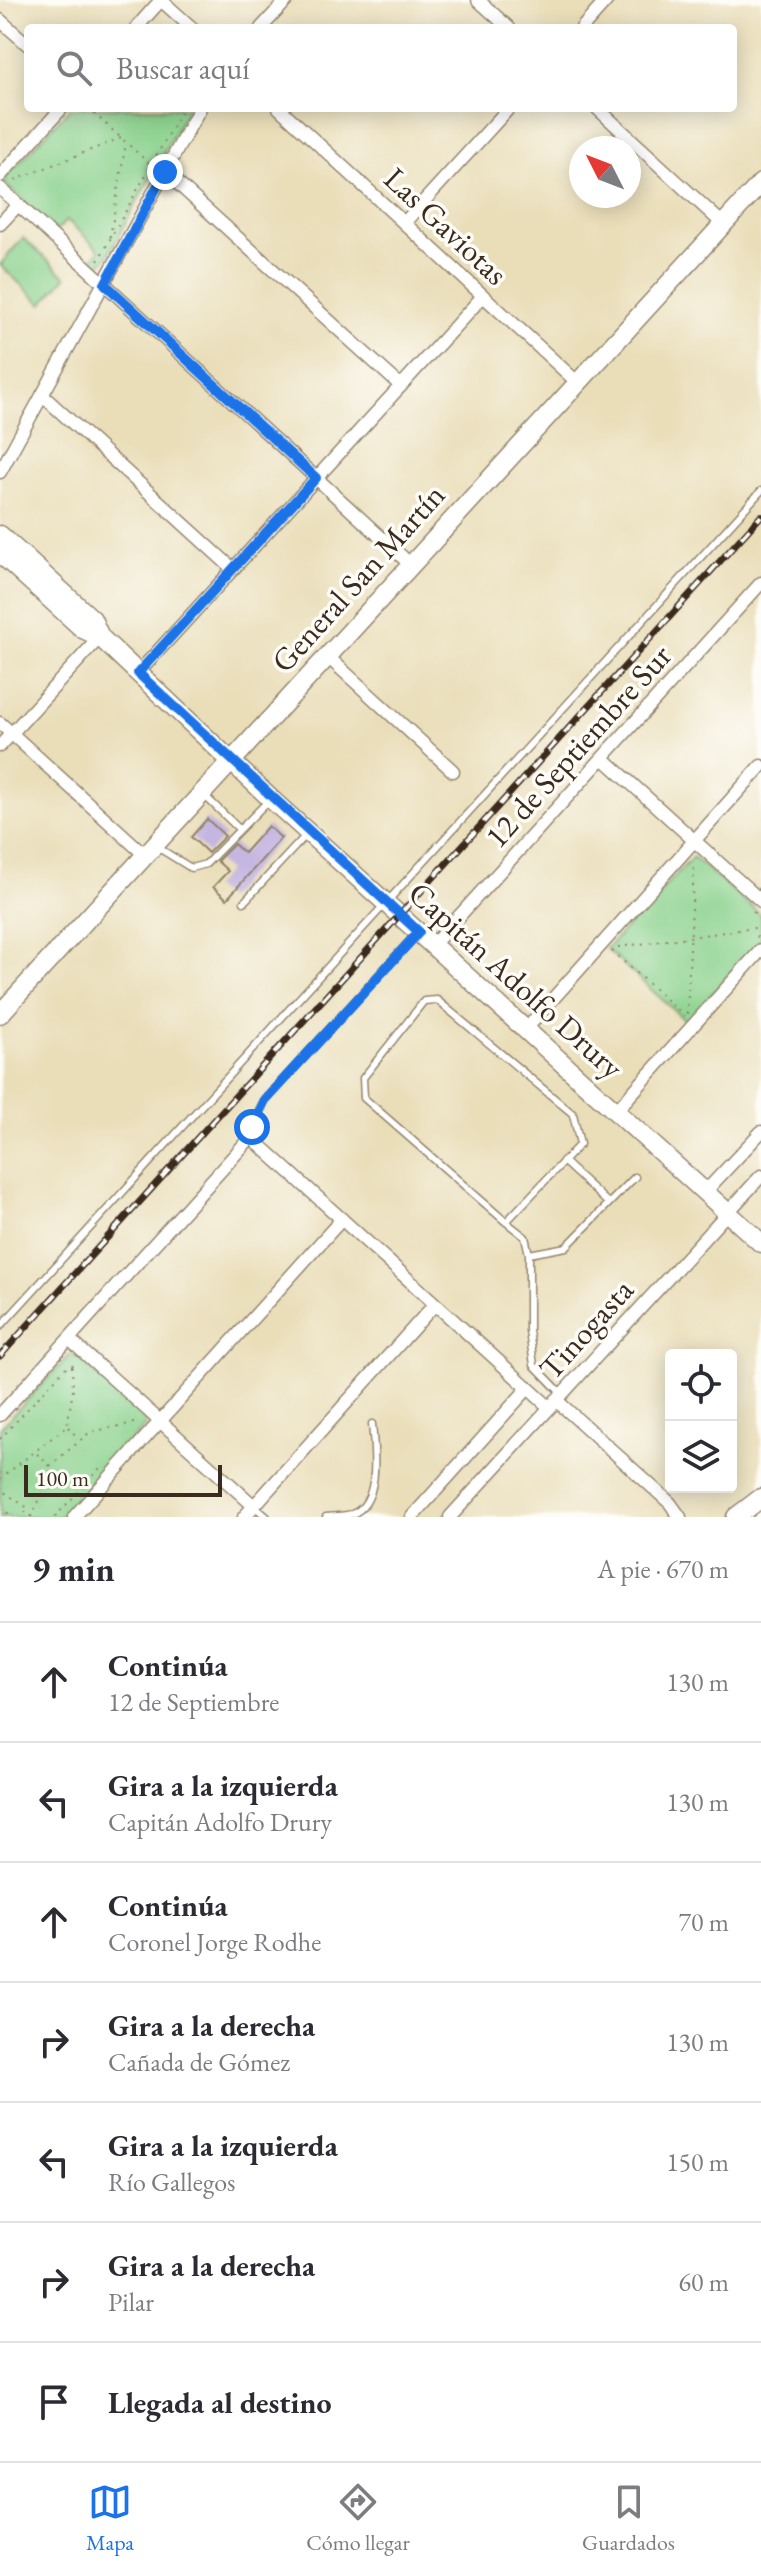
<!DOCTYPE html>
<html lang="es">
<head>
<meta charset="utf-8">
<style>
	:root { --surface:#fff; --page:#f2f2f3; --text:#2b2b33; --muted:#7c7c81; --line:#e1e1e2; --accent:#1a73e8 }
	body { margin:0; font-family:"EB Garamond",serif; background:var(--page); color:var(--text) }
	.controls { position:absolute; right:24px; bottom:24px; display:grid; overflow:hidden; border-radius:8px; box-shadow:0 4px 20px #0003 }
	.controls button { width:72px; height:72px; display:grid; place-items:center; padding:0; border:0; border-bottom:2px solid var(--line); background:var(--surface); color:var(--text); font:40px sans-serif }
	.compass { position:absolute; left:569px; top:136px; width:72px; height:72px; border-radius:50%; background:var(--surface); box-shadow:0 4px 20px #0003; rotate:312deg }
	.scale { position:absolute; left:24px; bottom:20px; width:198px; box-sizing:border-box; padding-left:8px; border:4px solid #3b2a1e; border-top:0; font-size:22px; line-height:28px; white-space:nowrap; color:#3b2a1e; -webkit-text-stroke:6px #fdfcf7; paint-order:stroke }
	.stop { position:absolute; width:24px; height:24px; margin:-18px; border:6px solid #1a73e8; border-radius:50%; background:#fff }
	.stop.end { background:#1a73e8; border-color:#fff; box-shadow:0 2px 8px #0008 }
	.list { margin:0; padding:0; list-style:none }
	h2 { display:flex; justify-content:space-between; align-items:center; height:104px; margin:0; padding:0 32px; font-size:34px }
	h2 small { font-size:26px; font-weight:400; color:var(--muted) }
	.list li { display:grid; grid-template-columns:52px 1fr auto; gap:24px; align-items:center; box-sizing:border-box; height:120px; padding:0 32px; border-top:2px solid var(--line) }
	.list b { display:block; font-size:30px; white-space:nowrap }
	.list p { margin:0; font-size:26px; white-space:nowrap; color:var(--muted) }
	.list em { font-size:26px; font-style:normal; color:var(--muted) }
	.icon { flex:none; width:44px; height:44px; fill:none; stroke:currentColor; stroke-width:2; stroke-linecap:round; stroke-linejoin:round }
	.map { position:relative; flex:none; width:761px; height:1517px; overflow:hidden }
	.search { position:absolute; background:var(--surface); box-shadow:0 4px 20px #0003; left:24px; right:24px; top:24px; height:88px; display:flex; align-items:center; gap:20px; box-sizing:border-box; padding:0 28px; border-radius:8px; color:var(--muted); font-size:30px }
	.sheet { height:944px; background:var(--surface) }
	nav { display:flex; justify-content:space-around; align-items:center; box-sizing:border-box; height:112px; border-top:2px solid var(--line); background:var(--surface); font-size:22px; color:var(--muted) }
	nav a { display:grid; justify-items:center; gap:4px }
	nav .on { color:var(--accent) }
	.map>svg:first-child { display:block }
	.green { fill:#89d18c; stroke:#627e55; stroke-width:2 }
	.building { fill:#c4b5e1 }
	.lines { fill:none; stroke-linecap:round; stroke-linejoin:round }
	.lane-casing { stroke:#92846c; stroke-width:9 }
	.street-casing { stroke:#92846c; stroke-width:15 }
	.secondary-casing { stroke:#92846c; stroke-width:21 }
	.path { stroke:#92846c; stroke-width:2; stroke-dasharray:2 6; stroke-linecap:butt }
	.lane { stroke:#fff; stroke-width:6 }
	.street { stroke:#fff; stroke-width:12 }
	.secondary { stroke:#fff; stroke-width:18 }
	.rail-casing { stroke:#3b2a1e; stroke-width:7 }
	.rail { stroke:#fdfcf7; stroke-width:4; stroke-dasharray:12; stroke-linecap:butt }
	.route { stroke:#1a73e8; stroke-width:10 }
	.labels { text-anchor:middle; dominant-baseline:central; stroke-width:7; stroke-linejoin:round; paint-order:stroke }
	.street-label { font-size:32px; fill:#3b2a1e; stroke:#fdfcf7 }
</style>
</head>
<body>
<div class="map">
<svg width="761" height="1517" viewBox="0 0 761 1517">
	<rect width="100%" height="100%" fill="#fdfcf7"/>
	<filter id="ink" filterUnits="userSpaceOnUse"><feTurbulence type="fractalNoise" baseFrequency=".0125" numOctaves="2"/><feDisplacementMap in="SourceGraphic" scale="16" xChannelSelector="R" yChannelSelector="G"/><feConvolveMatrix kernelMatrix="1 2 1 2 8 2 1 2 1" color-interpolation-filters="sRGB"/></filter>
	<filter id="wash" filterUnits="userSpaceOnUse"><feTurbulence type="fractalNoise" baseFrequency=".006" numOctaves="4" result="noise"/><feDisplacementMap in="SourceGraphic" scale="32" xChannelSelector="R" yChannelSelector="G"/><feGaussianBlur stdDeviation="1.8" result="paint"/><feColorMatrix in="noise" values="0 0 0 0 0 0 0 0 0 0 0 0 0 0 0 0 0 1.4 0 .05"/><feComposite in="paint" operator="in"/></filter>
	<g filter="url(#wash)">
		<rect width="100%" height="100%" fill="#eadeb9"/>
		<path class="green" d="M70 108H188L106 259 98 265 90 262 100 250 67 220 56 231 5 184 7 176Z
			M23 238 66 277 42 304 0 265Z
			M693 857 761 915V939L687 1022 606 949Z
			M70 1355 80 1359 143 1416 146 1425 64 1517H0V1428Z"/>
		<g id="blocks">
			<path class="building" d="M207 819 225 836 208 853 191 837Z
				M268 826 281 838 227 899 213 887 228 871 217 861 234 844 244 853Z"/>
		</g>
	</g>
	<g filter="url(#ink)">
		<use href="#blocks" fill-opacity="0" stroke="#92846c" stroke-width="2"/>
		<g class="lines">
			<defs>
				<path id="lane" d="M204 795 239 829
					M157 847 191 868 206 864 269 800
					M244 902 307 834
					M251 1137 255 1117 265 1100 416 934
					M563 1161 608 1203
					M506 1222 580 1144 573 1114 437 1000 424 1001 363 1078 364 1098 506 1222 525 1237 529 1254V1331L534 1365 562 1394
					M529 1254 566 1247 635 1177
					M0 1327 761 491
					M254 1506 267 1517
					M326 1517C334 1516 345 1516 352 1514 382 1503 374 1448 372 1424"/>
				<path id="street" d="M161 0 192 28
					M478 0 509 28
					M0 20 28 45
					M136 28 161 0
					M261 28 287 0
					M582 28 607 0
					M279 108 578 383
					M597 108 723 224
					M165 172 401 386
					M0 176 62 108
					M0 188 411 565
					M404 223 509 108
					M0 224 18 205
					M42 395 233 569
					M0 472 200 108
					M327 656 453 771
					M138 673 483 296
					M0 723 145 855
					M0 746 100 637
					M603 758 761 901
					M433 945 761 583
					M526 1029 761 766
					M616 1111 761 950
					M705 1192 761 1132
					M69 1339 254 1506
					M556 1400 670 1503 680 1517
					M0 1415 251 1137 549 1407
					M74 1517 342 1219
					M244 1517 435 1304
					M412 1517 528 1388
					M450 1517 761 1176"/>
				<path id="secondary" d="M0 535 92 619 100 637
					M0 553 83 629 100 637 270 798 761 1243
					M0 1014 761 183
					M736 1517 761 1498"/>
			</defs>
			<use href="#lane" class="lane-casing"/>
			<use href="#street" class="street-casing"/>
			<use href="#secondary" class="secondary-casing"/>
			<path class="path" d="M88 108 151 165
				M15 180 121 138
				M110 237 126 143
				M98 261 183 108
				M753 912 761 920
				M756 937 761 932
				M618 947 761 927
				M612 951 684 1016
				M687 1014 694 863
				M68 1427 77 1437
				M0 1439 68 1365H77
				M50 1466 90 1432 134 1423
				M0 1479 67 1426 73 1390 72 1366
				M0 1498 4 1492 28 1508 22 1517
				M0 1508 14 1517
				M31 1517 52 1475 50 1466 35 1452
				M55 1517 100 1468"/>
			<use href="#lane" class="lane"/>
			<use href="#street" class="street"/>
			<use href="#secondary" class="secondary"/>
			<defs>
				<path id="rail" d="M0 1356 761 516"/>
			</defs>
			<use href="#rail" class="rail-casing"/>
			<use href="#rail" class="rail"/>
		</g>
	</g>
	<g class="lines" filter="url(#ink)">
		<path class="route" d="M165 172 105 284 316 478 138 673 419 932 265 1100 252 1127"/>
	</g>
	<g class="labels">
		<g class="street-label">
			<text transform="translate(446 226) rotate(43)">Las Gaviotas</text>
			<text transform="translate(358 578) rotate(-48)">General San Martín</text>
			<text transform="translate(578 746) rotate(-48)">12 de Septiembre Sur</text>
			<text transform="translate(516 980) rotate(42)">Capitán Adolfo Drury</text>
			<text transform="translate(586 1329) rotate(-48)">Tinogasta</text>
		</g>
	</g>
</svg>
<div class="controls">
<button><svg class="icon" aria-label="locate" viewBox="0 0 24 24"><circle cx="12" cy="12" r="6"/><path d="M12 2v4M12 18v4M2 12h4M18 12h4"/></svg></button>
<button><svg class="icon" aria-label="layers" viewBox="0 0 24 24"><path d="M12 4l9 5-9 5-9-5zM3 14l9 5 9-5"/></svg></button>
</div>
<svg class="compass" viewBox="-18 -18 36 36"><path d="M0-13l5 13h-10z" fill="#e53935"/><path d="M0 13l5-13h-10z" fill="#7c7c81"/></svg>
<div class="scale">100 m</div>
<div class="stop" style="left:252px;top:1127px"></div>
<div class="stop end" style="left:165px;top:172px"></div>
<div class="search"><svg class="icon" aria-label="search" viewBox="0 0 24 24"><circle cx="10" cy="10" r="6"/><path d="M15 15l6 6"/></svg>Buscar aquí</div>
</div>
<section class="sheet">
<h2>9 min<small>A pie · 670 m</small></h2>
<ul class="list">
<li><svg class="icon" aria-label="ahead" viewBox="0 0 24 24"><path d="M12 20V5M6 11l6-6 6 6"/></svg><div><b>Continúa</b><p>12 de Septiembre</p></div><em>130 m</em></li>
<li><svg class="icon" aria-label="left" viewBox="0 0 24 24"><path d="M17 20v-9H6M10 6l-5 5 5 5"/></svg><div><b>Gira a la izquierda</b><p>Capitán Adolfo Drury</p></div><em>130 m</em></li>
<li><svg class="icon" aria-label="ahead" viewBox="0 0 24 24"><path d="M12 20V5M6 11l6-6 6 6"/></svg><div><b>Continúa</b><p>Coronel Jorge Rodhe</p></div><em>70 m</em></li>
<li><svg class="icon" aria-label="right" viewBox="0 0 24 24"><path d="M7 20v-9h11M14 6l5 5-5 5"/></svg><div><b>Gira a la derecha</b><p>Cañada de Gómez</p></div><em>130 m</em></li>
<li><svg class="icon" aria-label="left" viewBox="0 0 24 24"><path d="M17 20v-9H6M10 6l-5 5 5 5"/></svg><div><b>Gira a la izquierda</b><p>Río Gallegos</p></div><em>150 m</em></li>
<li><svg class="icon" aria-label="right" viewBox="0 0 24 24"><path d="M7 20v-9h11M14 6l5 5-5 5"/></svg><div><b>Gira a la derecha</b><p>Pilar</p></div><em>60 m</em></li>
<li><svg class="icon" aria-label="arrive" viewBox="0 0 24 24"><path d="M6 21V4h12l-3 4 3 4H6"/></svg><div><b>Llegada al destino</b></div></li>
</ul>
</section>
<nav>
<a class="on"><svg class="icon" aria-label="map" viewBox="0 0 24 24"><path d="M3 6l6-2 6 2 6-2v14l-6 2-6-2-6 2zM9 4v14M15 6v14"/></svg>Mapa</a>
<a><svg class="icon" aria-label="directions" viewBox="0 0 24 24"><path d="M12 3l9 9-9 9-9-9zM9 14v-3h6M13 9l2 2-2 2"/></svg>Cómo llegar</a>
<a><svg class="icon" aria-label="saved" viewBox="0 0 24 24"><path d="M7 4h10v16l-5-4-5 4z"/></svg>Guardados</a>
</nav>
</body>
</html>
